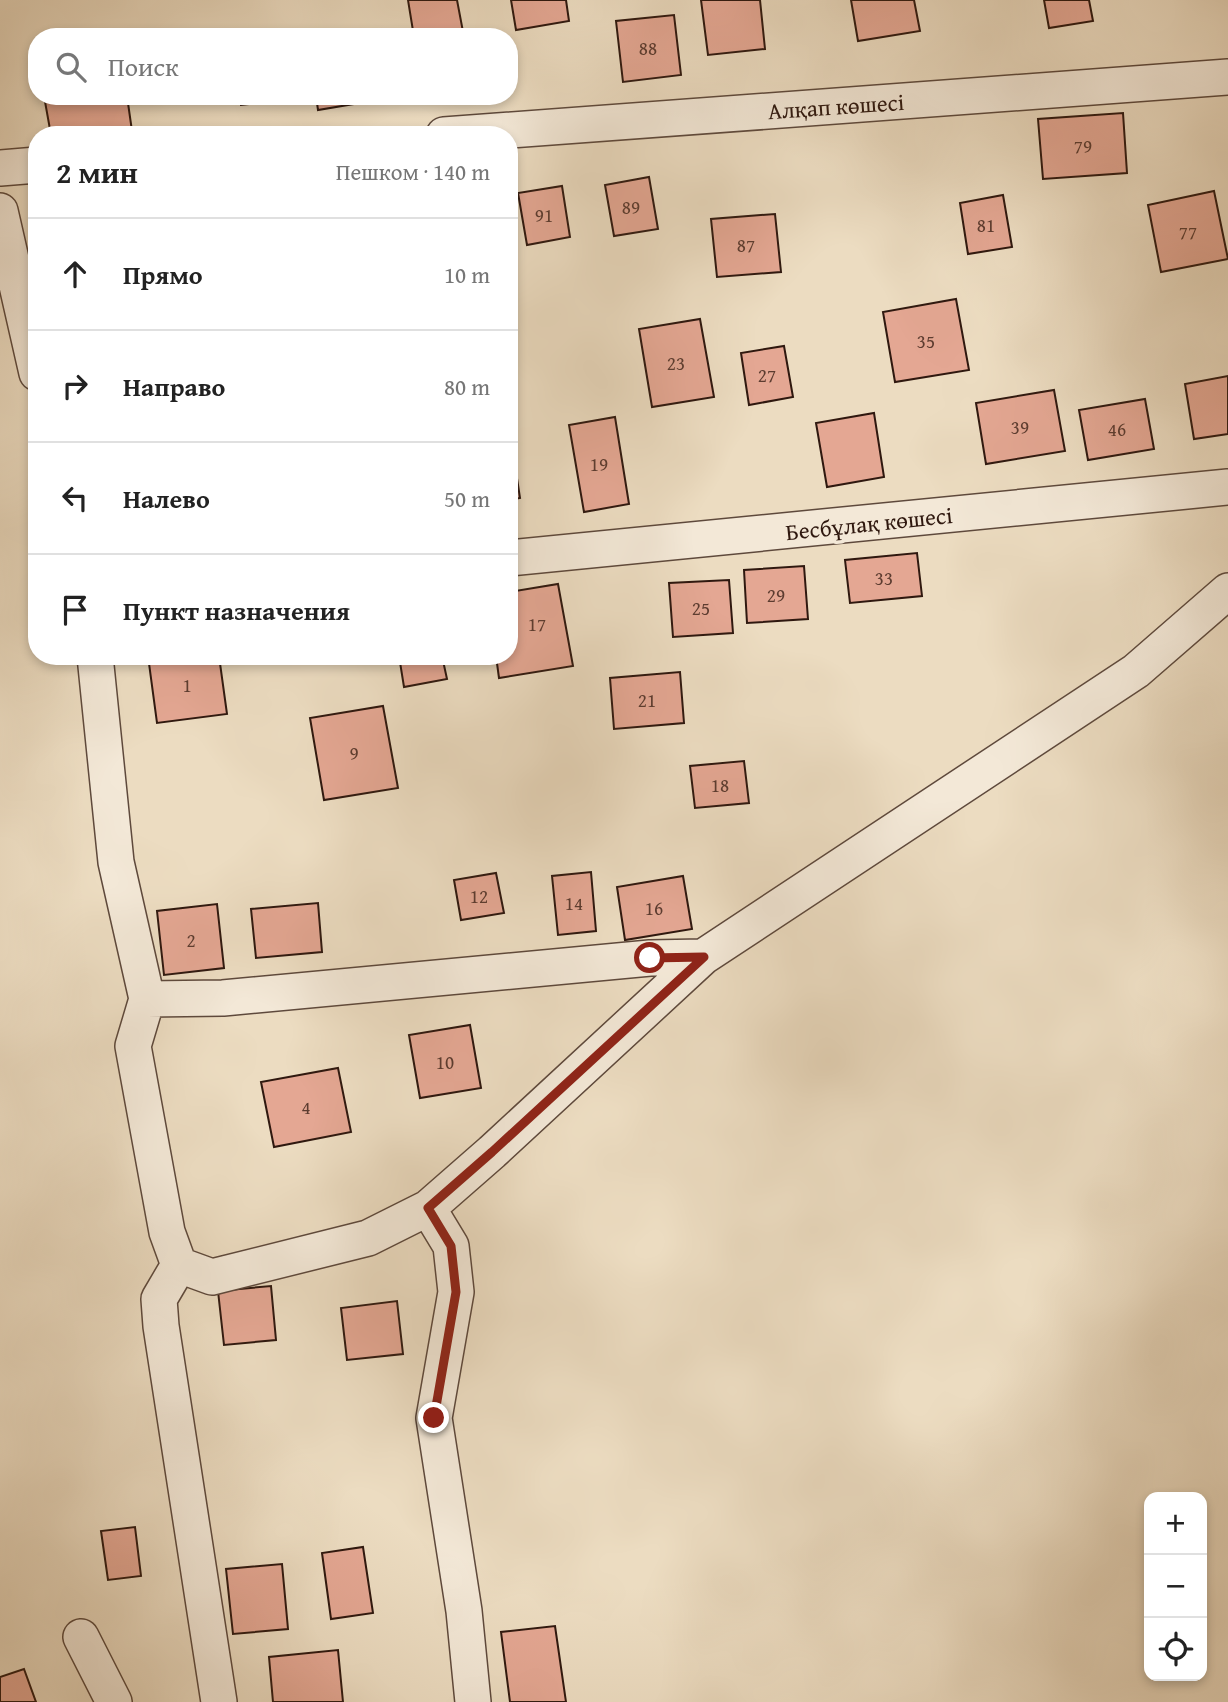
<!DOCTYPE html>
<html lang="ru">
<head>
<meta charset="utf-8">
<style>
	:root { --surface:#fff; --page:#f2f2f2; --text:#222; --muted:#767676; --line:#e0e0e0 }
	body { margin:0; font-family:"Gentium Book Plus",serif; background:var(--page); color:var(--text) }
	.controls { position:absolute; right:21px; bottom:21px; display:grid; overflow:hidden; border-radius:14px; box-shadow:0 4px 10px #0003 }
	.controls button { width:63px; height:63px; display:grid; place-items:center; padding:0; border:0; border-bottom:2px solid var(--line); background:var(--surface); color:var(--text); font:35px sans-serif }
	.stop { position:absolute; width:21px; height:21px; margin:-16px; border:5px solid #8f2418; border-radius:50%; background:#fff }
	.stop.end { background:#8f2418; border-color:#fff; box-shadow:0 2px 7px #0008 }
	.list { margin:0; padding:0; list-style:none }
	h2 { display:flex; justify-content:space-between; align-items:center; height:91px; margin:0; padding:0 28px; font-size:30px }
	h2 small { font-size:23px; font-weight:400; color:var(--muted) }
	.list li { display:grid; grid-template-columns:46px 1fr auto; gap:21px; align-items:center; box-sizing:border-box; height:112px; padding:0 28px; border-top:2px solid var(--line) }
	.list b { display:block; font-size:26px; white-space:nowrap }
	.list em { font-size:23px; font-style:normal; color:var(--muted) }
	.icon { flex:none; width:38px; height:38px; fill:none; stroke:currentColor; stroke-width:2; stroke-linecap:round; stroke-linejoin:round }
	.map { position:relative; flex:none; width:1228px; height:1702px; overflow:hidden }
	.search { position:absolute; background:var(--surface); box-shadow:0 4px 10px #0003; left:28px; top:28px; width:490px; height:77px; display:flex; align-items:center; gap:18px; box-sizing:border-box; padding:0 24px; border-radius:28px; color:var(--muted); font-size:26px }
	.panel { position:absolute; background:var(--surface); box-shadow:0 4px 10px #0003; left:28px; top:126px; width:490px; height:539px; border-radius:28px }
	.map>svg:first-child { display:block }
	.building { fill:#e4a793; stroke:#2f180f; stroke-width:2 }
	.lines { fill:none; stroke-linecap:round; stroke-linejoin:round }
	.minor-casing { stroke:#5e493c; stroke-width:38 }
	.minor { stroke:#f3e8d7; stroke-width:35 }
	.route { stroke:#8f2418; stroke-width:9 }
	.labels { text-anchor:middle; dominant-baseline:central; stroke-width:7; stroke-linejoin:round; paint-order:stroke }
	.number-label { font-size:19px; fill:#5c3c30 }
	.street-label { font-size:23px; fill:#2f180f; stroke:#f3e8d7 }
</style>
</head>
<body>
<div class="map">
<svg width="1228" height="1702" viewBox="0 0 1228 1702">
	<rect width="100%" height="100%" fill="#ecdcc1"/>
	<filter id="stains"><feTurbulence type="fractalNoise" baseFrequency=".00286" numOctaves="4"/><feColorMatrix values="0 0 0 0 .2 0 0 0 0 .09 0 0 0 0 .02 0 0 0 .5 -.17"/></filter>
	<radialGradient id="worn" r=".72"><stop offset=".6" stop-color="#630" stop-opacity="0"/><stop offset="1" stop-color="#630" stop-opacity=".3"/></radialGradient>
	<path class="building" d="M408 0H457L464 37H414Z
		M511 0H566L569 21 516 30Z
		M701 0H760L765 49 708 55Z
		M851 0H914L920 31 858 41Z
		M1044 0H1089L1093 21 1049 28Z
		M674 15 681 75 623 82 616 21Z
		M44 96H127L132 131 111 135H51Z
		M240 96H303V98L241 105Z
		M316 96H394L395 97 318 110Z
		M1123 113 1127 173 1043 179 1038 119Z
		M649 177 658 229 614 236 605 185Z
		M562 186 570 237 527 245 518 193Z
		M1214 191 1228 259 1161 272 1148 205Z
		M1003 195 1012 247 968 254 960 203Z
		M775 214 781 272 717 277 711 219Z
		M956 299 969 370 895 382 883 312Z
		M700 319 714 397 652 407 639 329Z
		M784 346 793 397 749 405 741 353Z
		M1228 376V434L1194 439 1185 384Z
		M1054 390 1065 451 986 464 976 403Z
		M1145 399 1154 449 1088 460 1079 410Z
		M874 413 884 477 827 487 816 423Z
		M615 417 629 504 584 512 569 425Z
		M509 426 520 498 509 500Z
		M917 553 922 596 850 603 845 560Z
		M804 566 808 619 747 623 744 570Z
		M729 580 733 633 673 637 669 583Z
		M558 584 573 666 499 678 496 656H509V592Z
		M148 656H219L227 714 157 723Z
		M399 656H442L447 679 404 687Z
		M680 672 684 723 614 729 610 678Z
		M383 706 398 788 324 800 310 718Z
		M744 761 749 803 695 808 690 766Z
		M591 872 596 931 558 935 552 876Z
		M496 873 504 913 461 920 454 880Z
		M683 876 692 929 625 940 617 887Z
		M318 903 322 952 256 958 251 909Z
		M217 904 224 968 164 975 157 911Z
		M470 1025 481 1088 420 1098 409 1035Z
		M338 1068 351 1132 274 1147 261 1082Z
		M271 1286 276 1340 224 1345 218 1291Z
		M397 1301 403 1354 347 1360 341 1308Z
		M135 1527 141 1576 108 1580 101 1531Z
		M363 1547 373 1613 331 1619 322 1553Z
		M282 1564 288 1629 233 1634 226 1569Z
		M555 1626 566 1702H510L501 1632Z
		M338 1650 343 1702H273L269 1657Z
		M24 1669 36 1702H0V1677Z"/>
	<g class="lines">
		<defs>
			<path id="minor" d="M444 135 1228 77
				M0 168 37 165
				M0 211 37 373
				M509 558 1228 487
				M95 656 116 862 147 999 223 998 650 958 703 957
				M147 999 133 1046 167 1232 179 1265 212 1277 368 1238 428 1208 492 1152 703 957 1136 671 1228 591
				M428 1208 451 1246 456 1292 434 1418 464 1611 473 1702
				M179 1265 159 1299 161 1326 219 1702
				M81 1637 114 1702"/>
		</defs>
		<use href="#minor" class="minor-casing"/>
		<use href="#minor" class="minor"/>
	</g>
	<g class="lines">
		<path class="route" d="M434 1418 456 1292 451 1246 428 1208 492 1152 704 957 650 958"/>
	</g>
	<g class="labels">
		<g class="number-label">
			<text x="648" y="48">88</text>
			<text x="1083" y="146">79</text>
			<text x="631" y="207">89</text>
			<text x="544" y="215">91</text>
			<text x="986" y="225">81</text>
			<text x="1188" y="232">77</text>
			<text x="746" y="245">87</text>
			<text x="926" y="341">35</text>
			<text x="676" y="363">23</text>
			<text x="767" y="375">27</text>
			<text x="1020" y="427">39</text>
			<text x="1117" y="429">46</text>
			<text x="599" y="464">19</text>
			<text x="884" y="578">33</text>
			<text x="776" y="595">29</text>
			<text x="701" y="608">25</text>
			<text x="537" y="624">17</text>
			<text x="187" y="685">1</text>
			<text x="647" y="700">21</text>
			<text x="354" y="753">9</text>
			<text x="720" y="785">18</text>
			<text x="479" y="896">12</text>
			<text x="574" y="903">14</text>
			<text x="654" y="908">16</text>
			<text x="191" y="940">2</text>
			<text x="445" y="1062">10</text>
			<text x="306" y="1107">4</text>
		</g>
		<g class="street-label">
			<text transform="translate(836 106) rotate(-4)">Алқап көшесі</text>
			<text transform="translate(869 523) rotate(-6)">Бесбұлақ көшесі</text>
		</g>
	</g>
	<rect width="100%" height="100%" filter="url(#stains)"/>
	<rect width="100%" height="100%" fill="url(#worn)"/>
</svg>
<div class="controls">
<button>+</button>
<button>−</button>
<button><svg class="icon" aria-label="locate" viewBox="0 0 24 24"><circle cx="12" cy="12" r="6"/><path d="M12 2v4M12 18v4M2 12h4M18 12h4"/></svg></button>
</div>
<div class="stop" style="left:650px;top:958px"></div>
<div class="stop end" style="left:434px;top:1418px"></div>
<div class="search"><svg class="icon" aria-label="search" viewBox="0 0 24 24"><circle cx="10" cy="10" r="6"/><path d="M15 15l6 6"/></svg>Поиск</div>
<section class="panel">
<h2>2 мин<small>Пешком · 140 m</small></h2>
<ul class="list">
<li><svg class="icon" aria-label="ahead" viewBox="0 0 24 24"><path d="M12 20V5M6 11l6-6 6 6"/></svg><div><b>Прямо</b></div><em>10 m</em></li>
<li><svg class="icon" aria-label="right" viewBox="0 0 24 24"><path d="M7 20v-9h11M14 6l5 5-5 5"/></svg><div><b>Направо</b></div><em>80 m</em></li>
<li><svg class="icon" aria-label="left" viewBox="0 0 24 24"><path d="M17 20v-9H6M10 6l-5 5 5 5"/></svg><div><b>Налево</b></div><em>50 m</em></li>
<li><svg class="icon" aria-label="arrive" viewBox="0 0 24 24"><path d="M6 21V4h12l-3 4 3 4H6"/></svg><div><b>Пункт назначения</b></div></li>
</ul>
</section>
</div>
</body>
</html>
